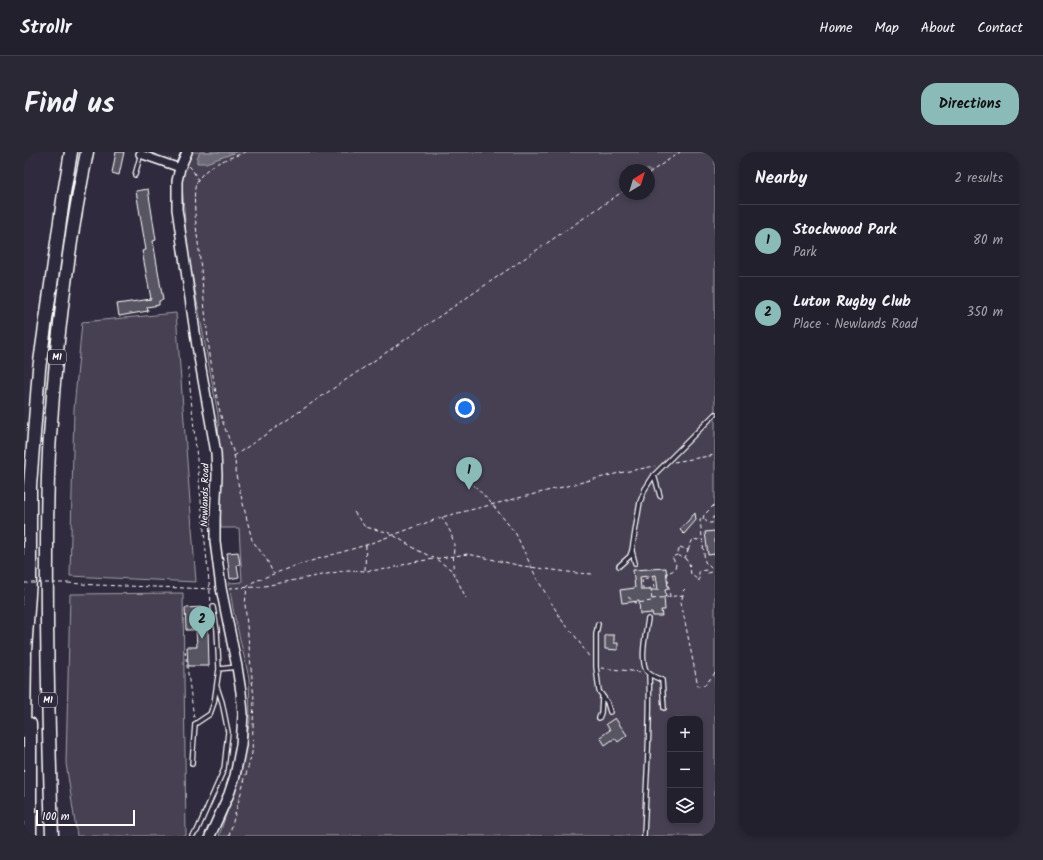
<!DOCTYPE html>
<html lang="en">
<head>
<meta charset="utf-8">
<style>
	:root { --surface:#23202e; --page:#2b2836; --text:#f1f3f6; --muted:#a3a3aa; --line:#403e4a; --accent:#8bbbb9 }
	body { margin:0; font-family:Kalam,sans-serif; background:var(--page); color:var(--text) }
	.controls { position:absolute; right:12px; bottom:12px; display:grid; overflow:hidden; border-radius:8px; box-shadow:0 2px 6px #0003 }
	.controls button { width:36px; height:36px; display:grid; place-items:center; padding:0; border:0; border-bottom:1px solid var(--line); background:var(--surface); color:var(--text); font:20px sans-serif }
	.compass { position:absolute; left:595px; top:12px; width:36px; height:36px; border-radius:50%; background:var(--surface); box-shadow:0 2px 6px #0003; rotate:38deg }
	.scale { position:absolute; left:12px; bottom:10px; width:99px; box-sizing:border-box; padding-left:4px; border:2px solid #fff; border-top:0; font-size:11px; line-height:14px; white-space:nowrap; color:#fff; -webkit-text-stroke:3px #2f2a3d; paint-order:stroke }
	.you { position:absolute; left:441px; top:256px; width:14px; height:14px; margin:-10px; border:3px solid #fff; border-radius:50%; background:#1a73e8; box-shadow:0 0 0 6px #1a73e833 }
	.badge { display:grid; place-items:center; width:26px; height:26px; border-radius:50%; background:var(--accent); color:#111; font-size:13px; font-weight:700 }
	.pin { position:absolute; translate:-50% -33px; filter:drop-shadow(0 1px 2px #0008) }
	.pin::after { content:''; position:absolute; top:21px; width:14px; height:12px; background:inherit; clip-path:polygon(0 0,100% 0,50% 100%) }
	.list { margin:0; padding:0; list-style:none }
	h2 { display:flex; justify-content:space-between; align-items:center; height:52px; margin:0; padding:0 16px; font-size:17px }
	h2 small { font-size:13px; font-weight:400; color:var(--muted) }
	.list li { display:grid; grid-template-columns:26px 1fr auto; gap:12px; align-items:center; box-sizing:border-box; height:72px; padding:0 16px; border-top:1px solid var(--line) }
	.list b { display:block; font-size:15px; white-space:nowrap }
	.list p { margin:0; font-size:13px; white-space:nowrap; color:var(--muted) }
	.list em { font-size:13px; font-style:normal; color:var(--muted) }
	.icon { flex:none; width:22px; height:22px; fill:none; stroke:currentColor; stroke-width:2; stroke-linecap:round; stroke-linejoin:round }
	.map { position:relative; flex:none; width:691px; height:684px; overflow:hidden; border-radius:16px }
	header { display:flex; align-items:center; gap:24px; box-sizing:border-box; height:56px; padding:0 20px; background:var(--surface); border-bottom:1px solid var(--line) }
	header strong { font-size:19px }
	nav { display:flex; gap:22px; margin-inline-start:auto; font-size:14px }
	.intro { display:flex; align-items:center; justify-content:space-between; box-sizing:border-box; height:96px; padding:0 24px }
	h1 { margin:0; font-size:28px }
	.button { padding:10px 18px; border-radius:16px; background:var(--accent); color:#111; font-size:14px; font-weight:700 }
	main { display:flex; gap:24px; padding:0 24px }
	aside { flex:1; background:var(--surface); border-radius:16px; box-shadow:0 2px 6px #0003 }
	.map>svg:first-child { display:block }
	.green { fill:#464152; stroke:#a2a0a8; fill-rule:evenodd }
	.water { fill:#6d6a77; stroke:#a7a6ad }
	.building { fill:#595564; stroke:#fff; fill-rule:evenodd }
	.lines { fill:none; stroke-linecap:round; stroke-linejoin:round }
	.lane-casing { stroke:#fff; stroke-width:6 }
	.street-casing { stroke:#fff; stroke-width:10 }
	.secondary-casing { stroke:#fff; stroke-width:12 }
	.highway-casing { stroke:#fff; stroke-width:15 }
	.path { stroke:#fff; stroke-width:1; stroke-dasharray:4 3; stroke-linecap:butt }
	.lane { stroke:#2f2a3d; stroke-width:3.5 }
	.street { stroke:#2f2a3d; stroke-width:7 }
	.secondary { stroke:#2f2a3d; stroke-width:9 }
	.highway { stroke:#2f2a3d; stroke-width:12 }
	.path-bridge { stroke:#fff; stroke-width:1; stroke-dasharray:4 3; stroke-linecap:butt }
	.labels { text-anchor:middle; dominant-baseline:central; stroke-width:3; stroke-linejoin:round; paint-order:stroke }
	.shield { fill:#2f2a3d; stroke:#c1bfc5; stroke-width:1 }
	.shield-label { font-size:9px; font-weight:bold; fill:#fff }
	.street-label { font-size:10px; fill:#fff; stroke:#2f2a3d }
</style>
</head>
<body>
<header>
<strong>Strollr</strong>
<nav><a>Home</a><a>Map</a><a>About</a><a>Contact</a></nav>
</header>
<div class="intro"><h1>Find us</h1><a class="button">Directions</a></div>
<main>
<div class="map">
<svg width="691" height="684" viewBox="0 0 691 684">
	<rect width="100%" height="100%" fill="#2f2a3d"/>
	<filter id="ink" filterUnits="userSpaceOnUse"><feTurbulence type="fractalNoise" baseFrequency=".025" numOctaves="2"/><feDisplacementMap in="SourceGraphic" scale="8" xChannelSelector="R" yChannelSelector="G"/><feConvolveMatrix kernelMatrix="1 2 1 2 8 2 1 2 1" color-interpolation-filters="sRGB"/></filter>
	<g filter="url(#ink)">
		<path class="green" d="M168 0H691V684H195L217 617 226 568 225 526 209 457 205 431 218 430 215 376H197L194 263 163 95 157 20ZM601 18H625V42H601ZM646 567H676V669H646Z
			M152 161 172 430 46 424 50 257 58 170Z
			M159 441 162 684H53L42 611 46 442Z"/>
		<path class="water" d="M176 0H213L182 11H173V6Z"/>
		<path class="building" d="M92 0H100L95 23 88 21Z
			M124 37 132 88 129 89 139 148 135 149V153L123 155 124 159 95 164 93 152 127 147 118 99 122 98 112 39Z
			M671 361 672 368 660 382 656 378Z
			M691 379V402L684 403 681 380Z
			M214 400 216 412 213 413 215 425 206 427 203 401Z
			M642 416 644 437 641 438 642 444 640 445 641 458H637L638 464H629L628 461 616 462 615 449 598 451 596 438 611 436 609 418ZM632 423 634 438H617L616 425Z
			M180 455 181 477H184L185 514H164L163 495H173L172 478H162L161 456Z
			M581 483H590V491H594V498L581 497Z
			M591 566 603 583 594 590 591 586 581 593 576 585 586 578 582 572Z"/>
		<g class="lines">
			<defs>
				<path id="lane" d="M111 23 117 1
					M630 323 636 344
					M608 399 611 411
					M595 414 606 404 608 398 616 350 621 337 630 323 691 262
					M189 455 193 478 195 517 213 515
					M624 467C622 480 616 506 622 518 624 523 633 526 638 528L640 556
					M574 472 572 482V515L575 539 583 550 586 560
					M575 566 577 561 578 545
					M168 612 171 572 186 562 190 551 195 517
					M168 684 173 679 200 617 204 580 198 550 193 535
					M620 684C622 630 627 575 625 521"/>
				<path id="street" d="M116 2 156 16"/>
				<path id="secondary" d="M163 0 156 16 153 29V57L173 194 192 301 193 323 191 367V389L197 436 213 515 217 540 219 562 217 593 211 624 205 642 186 684"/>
				<path id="highway" d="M6 572V684
					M0 580 1 499 6 428V334L15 217 40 41 47 0
					M28 684C25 591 22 498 23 405 23 364 23 324 26 284 32 189 44 93 63 0"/>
			</defs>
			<use href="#lane" class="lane-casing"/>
			<use href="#street" class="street-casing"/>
			<use href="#secondary" class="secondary-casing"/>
			<use href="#highway" class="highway-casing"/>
			<path class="path" d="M222 0C204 7 181 12 172 32 168 42 173 85 175 98 181 153 184 210 197 264 201 280 214 303 211 319L228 388 243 408 249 421
				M165 14 168 17 174 28
				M625 21 656 0
				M164 215 187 451
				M210 304 601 38
				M438 309 443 317 445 328 468 352 492 382 513 427 539 470 549 481 566 506
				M650 310 691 303
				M330 360 341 375 363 380 369 383 395 399 412 407 429 419 442 446
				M418 365 427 381 430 392 429 418
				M691 365H689L688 371H683L681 367 676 368 681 410 687 416H691
				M679 367 680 363 691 352
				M656 395 664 398 661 406 653 403Z
				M664 398 669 387 674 388V387H677
				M661 406 662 408 665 410 667 422 675 429V419L683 418
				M341 418 342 393
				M683 421 691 419
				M629 425 630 436 619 437 618 427Z
				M44 431 72 433 190 437
				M205 436 235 435 324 418 341 419 365 417 389 410 444 402 498 414 552 421 569 422
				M659 443 657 450 674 534 681 533 691 521
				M604 445 612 451 628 449 627 437
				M646 445 643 420C649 420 651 418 652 412L648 405 653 403
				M628 447 659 443V439L661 437
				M161 499 170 566
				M577 516 617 520
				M205 684 228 601 230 547 221 452 223 435 229 430 270 414 342 393 418 365 595 321 631 314"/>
			<use href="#lane" class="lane"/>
			<use href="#street" class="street"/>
			<use href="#secondary" class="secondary"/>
			<use href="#highway" class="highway"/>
			<path class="path-bridge" d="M0 431H44"/>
		</g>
	</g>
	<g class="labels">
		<g class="shield">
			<rect x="24" y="198" width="18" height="14" rx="3"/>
			<rect x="15" y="541" width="18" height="14" rx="3"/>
		</g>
		<g class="shield-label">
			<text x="33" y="205">M1</text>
			<text x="24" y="548">M1</text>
		</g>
		<g class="street-label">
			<text transform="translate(181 343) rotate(-89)">Newlands Road</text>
		</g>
	</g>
</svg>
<div class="controls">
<button>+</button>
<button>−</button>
<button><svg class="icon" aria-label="layers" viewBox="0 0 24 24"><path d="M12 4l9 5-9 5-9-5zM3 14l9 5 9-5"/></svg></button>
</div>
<svg class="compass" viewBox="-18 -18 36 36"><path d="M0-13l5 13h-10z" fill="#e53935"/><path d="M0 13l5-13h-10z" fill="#a3a3aa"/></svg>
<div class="scale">100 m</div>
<div class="you"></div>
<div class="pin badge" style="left:445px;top:338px">1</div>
<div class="pin badge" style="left:178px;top:487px">2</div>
</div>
<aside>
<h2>Nearby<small>2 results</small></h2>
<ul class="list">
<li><span class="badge">1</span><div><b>Stockwood Park</b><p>Park</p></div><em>80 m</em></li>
<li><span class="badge">2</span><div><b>Luton Rugby Club</b><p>Place · Newlands Road</p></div><em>350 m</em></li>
</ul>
</aside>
</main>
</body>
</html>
